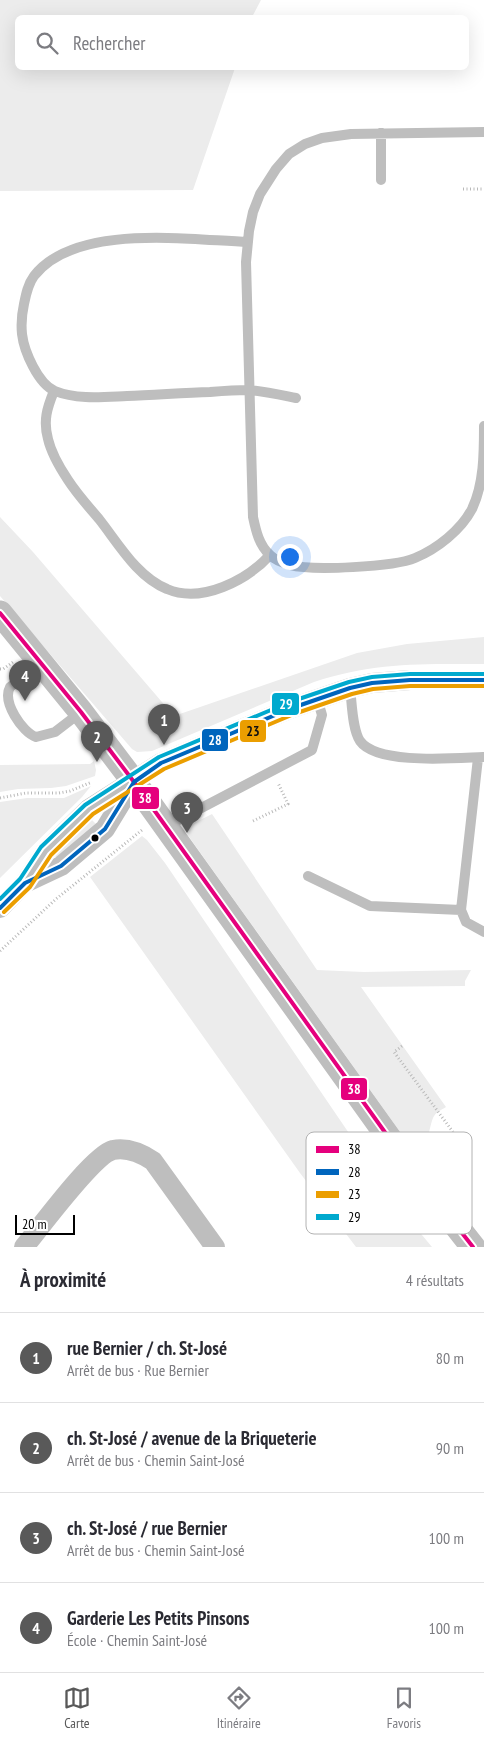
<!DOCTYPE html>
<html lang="fr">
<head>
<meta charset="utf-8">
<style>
	:root { --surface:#fff; --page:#f7f7f7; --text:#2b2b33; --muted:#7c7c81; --line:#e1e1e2; --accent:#595959 }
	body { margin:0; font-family:"PT Sans Narrow",sans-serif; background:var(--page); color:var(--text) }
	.scale { position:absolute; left:15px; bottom:12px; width:60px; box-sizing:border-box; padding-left:5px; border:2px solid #000; border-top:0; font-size:14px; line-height:18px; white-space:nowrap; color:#000; -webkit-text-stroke:4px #fff; paint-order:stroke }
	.you { position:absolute; left:289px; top:556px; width:18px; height:18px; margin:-12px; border:4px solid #fff; border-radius:50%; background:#1a73e8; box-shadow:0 0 0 8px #1a73e833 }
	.badge { display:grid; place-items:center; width:32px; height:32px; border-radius:50%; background:var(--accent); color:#fff; font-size:16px; font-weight:700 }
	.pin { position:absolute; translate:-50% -41px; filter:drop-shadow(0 1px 2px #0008) }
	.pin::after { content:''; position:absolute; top:26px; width:18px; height:15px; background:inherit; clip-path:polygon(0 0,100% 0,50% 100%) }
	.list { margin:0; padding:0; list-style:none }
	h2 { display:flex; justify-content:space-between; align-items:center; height:65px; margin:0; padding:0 20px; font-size:21px }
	h2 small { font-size:16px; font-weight:400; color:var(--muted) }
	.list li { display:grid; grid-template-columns:32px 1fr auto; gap:15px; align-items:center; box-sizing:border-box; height:90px; padding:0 20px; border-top:1px solid var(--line) }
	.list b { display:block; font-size:19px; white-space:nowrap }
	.list p { margin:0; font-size:16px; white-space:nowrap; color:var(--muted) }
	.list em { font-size:16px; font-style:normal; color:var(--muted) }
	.icon { flex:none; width:28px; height:28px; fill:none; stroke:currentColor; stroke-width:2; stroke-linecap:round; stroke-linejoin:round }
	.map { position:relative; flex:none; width:484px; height:1247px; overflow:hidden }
	.search { position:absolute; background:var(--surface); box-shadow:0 5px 20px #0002; left:15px; right:15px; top:15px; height:55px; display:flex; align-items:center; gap:12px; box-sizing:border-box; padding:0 18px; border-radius:8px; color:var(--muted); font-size:19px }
	.sheet { height:425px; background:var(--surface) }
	nav { display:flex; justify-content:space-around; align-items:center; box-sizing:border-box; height:70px; border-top:1px solid var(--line); background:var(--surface); font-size:14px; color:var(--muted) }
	nav a { display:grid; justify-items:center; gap:2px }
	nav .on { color:var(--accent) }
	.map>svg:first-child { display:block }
	.green { fill:#ececec }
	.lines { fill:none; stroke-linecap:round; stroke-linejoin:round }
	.path { stroke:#b9b9b9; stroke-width:3; stroke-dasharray:1 2.5; stroke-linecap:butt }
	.service { stroke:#bebebe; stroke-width:10 }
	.minor { stroke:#bebebe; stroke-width:20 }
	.tertiary { stroke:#bebebe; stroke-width:25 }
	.bus-1-casing { stroke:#fff; stroke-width:8 }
	.bus-2-casing { stroke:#fff; stroke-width:8 }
	.bus-3-casing { stroke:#fff; stroke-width:8 }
	.bus-4-casing { stroke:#fff; stroke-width:8 }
	.bus-1 { stroke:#e5007d; stroke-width:4 }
	.bus-2 { stroke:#0065bd; stroke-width:4 }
	.bus-3 { stroke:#eb9e00; stroke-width:4 }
	.bus-4 { stroke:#00a9ce; stroke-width:4 }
	.bus-dot { fill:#000; stroke:#fff; stroke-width:2 }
	.key { fill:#fff; stroke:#b2b2b2; stroke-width:1 }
	.key-label { font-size:14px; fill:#000 }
	.line-badge { stroke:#fff; stroke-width:2 }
	.badge-label { font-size:14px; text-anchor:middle; font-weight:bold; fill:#fff }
	.pale-badge-label { font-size:14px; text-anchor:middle; font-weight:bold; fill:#111 }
</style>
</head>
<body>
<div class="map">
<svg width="484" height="1247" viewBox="0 0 484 1247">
	<rect width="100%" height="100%" fill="#fff"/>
	<path class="green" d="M0 0H261L252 17 18 18V68H235L193 190 0 191Z
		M0 517 33 552 174 716 357 653 407 644 484 637V664C422 664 374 662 314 682L152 751 137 752 132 749 0 596Z
		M94 761 96 770 95 776 66 786 51 788 18 789 0 792V765L90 764Z
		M91 786 82 797 0 878V802L27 798H64Z
		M212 814 317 970 364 972 471 970 465 981V986L361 987 446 1107C441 1110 435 1113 433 1118 428 1130 430 1149 411 1147L187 834 190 825Z
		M91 819 97 825 57 858 54 855Z
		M142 836 147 840 165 863 372 1167 417 1229 432 1247H356L300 1173 90 877Z"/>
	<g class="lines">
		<path class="path" d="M463 189H484
			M0 669H3L13 662
			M0 798 26 793H59L70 791 92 782
			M253 821 288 804 278 783
			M0 951 56 899 142 830
			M402 1046 394 1052 453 1132"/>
		<path class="service" d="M484 132 351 134 322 138 305 144 289 154 276 169 260 194 253 212 249 231 246 262 253 517C256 531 259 545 270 555 275 560 283 563 290 565 312 571 394 567 415 558 437 549 461 530 472 509 484 484 484 453 484 426
			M381 133V180
			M248 242C188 240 75 223 34 276 28 284 26 294 24 304 22 313 21 324 22 334 24 351 38 384 55 391 77 400 104 397 127 396 154 395 182 393 210 392 222 391 235 390 248 390 264 391 281 395 296 398
			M54 391C47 408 43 421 48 439 51 452 60 468 68 480 77 494 88 506 99 519 118 543 137 577 167 589 202 604 247 580 270 555
			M41 664 10 687C2 702 22 732 36 737L55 732 81 712
			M350 688C352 702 352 729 360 741 377 765 455 758 483 757
			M167 826 312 750 322 715 317 698
			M308 876 370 906 461 910 478 758
			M461 910 466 922 484 932"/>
		<path class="minor" d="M27 882 61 866 105 829 133 783
			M0 908 25 883 46 851 89 809 161 763 292 708 350 688 372 683 410 680H484
			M24 1247C40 1228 93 1155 113 1150 128 1147 141 1153 153 1161L215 1247"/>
		<path class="tertiary" d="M0 613 81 712 134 782 407 1163 473 1247"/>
		<defs>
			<path id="bus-1" d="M0 613 81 712 134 782 407 1163 473 1247"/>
			<path id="bus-2" d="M0 908 25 883 61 866 105 829 134 782 161 763 292 708 350 688 372 683 410 680H484"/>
			<path id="bus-3" d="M4 912 30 887 51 855 93 814 164 769 294 714 352 694 373 689 410 686H484"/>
			<path id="bus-4" d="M0 899 20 879 41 847 85 805 159 757 290 702 349 682 372 677 410 674H484"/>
		</defs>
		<use href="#bus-1" class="bus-1-casing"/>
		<use href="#bus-2" class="bus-2-casing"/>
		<use href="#bus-3" class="bus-3-casing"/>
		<use href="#bus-4" class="bus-4-casing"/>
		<use href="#bus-1" class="bus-1"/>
		<use href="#bus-2" class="bus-2"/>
		<use href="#bus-3" class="bus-3"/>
		<use href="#bus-4" class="bus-4"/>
	</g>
	<circle class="bus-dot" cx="95" cy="838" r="4.5"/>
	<rect x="306" y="1132" width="166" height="102" rx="8" class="key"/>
	<rect x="316" y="1146" width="23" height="7" fill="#e5007d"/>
	<rect x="316" y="1169" width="23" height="6" fill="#0065bd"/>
	<rect x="316" y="1191" width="23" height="7" fill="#eb9e00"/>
	<rect x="316" y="1214" width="23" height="6" fill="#00a9ce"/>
	<g class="key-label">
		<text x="348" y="1154">38</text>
		<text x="348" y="1177">28</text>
		<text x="348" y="1199">23</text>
		<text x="348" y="1222">29</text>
	</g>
	<g class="line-badge">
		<rect x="271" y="692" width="29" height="24" rx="5" fill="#00a9ce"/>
		<rect x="239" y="719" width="28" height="24" rx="5" fill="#eb9e00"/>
		<rect x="201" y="728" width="28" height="24" rx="5" fill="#0065bd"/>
		<rect x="131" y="786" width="29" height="24" rx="5" fill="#e5007d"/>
		<rect x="340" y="1077" width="28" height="24" rx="5" fill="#e5007d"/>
	</g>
	<g class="badge-label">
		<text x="286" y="709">29</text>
		<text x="215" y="745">28</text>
		<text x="145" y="803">38</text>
		<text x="354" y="1094">38</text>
	</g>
	<g class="pale-badge-label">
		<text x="253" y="736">23</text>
	</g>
</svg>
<div class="scale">20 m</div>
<div class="you"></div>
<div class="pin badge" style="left:164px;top:745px">1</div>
<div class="pin badge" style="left:97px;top:762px">2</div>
<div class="pin badge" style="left:187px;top:833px">3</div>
<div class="pin badge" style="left:25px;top:701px">4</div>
<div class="search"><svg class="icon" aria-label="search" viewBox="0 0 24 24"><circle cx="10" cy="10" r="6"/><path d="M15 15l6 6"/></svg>Rechercher</div>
</div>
<section class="sheet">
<h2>À proximité<small>4 résultats</small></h2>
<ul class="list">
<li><span class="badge">1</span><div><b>rue Bernier / ch. St-José</b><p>Arrêt de bus · Rue Bernier</p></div><em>80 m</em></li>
<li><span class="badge">2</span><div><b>ch. St-José / avenue de la Briqueterie</b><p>Arrêt de bus · Chemin Saint-José</p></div><em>90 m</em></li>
<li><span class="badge">3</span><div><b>ch. St-José / rue Bernier</b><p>Arrêt de bus · Chemin Saint-José</p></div><em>100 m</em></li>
<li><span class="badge">4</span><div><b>Garderie Les Petits Pinsons</b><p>École · Chemin Saint-José</p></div><em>100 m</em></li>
</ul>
</section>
<nav>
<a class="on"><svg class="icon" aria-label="map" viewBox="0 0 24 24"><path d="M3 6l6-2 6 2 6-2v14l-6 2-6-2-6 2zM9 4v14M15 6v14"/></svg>Carte</a>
<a><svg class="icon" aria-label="directions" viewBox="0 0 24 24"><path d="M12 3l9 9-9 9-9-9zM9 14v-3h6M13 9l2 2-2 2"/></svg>Itinéraire</a>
<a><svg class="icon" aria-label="saved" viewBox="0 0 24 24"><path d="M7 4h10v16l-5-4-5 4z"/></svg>Favoris</a>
</nav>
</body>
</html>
